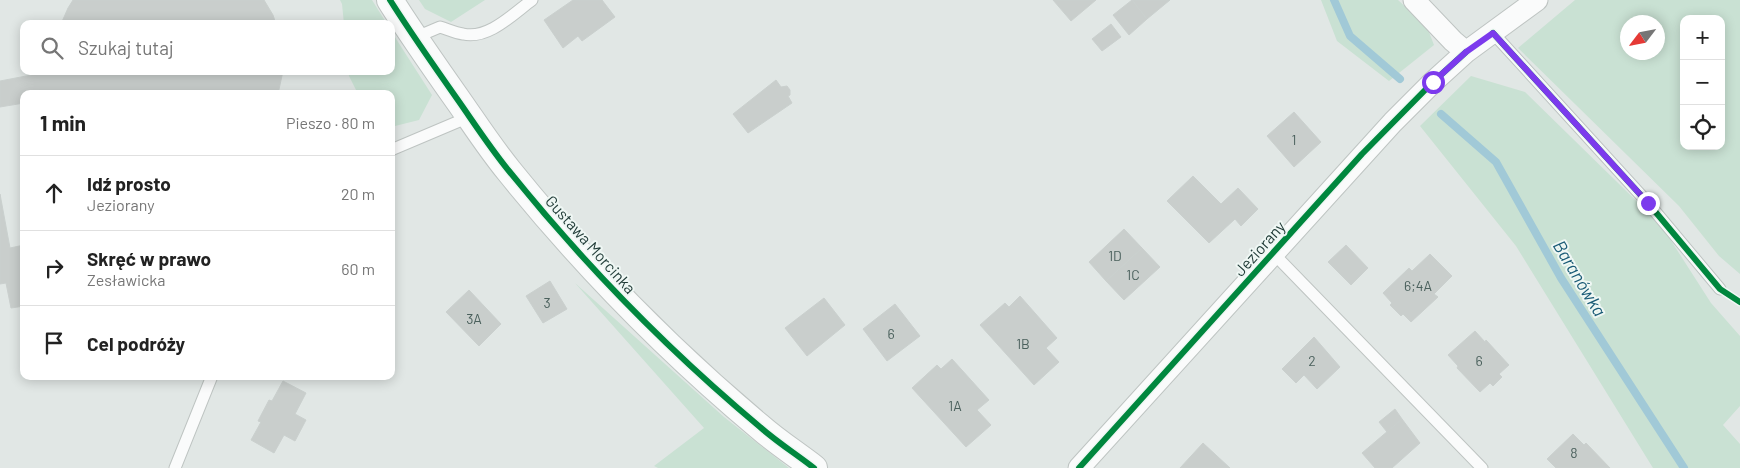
<!DOCTYPE html>
<html lang="pl">
<head>
<meta charset="utf-8">
<style>
	:root { --surface:#fff; --page:#f6f6f6; --text:#222; --muted:#767676; --line:#e0e0e0 }
	body { margin:0; font-family:Barlow,sans-serif; background:var(--page); color:var(--text) }
	.controls { position:absolute; right:15px; top:15px; display:grid; overflow:hidden; border-radius:10px; box-shadow:0 2px 12px #0003 }
	.controls button { width:45px; height:45px; display:grid; place-items:center; padding:0; border:0; border-bottom:1px solid var(--line); background:var(--surface); color:var(--text); font:25px sans-serif }
	.compass { position:absolute; left:1620px; top:15px; width:45px; height:45px; border-radius:50%; background:var(--surface); box-shadow:0 2px 12px #0003; rotate:238deg }
	.stop { position:absolute; width:15px; height:15px; margin:-11px; border:4px solid #7c3aed; border-radius:50%; background:#fff }
	.stop.end { background:#7c3aed; border-color:#fff; box-shadow:0 1px 5px #0008 }
	.list { margin:0; padding:0; list-style:none }
	h2 { display:flex; justify-content:space-between; align-items:center; height:65px; margin:0; padding:0 20px; font-size:21px }
	h2 small { font-size:16px; font-weight:400; color:var(--muted) }
	.list li { display:grid; grid-template-columns:32px 1fr auto; gap:15px; align-items:center; box-sizing:border-box; height:75px; padding:0 20px; border-top:1px solid var(--line) }
	.list b { display:block; font-size:19px; white-space:nowrap }
	.list p { margin:0; font-size:16px; white-space:nowrap; color:var(--muted) }
	.list em { font-size:16px; font-style:normal; color:var(--muted) }
	.icon { flex:none; width:28px; height:28px; fill:none; stroke:currentColor; stroke-width:2; stroke-linecap:round; stroke-linejoin:round }
	.map { position:relative; flex:none; width:1740px; height:468px; overflow:hidden }
	.search { position:absolute; background:var(--surface); box-shadow:0 2px 12px #0003; left:20px; top:20px; width:375px; height:55px; display:flex; align-items:center; gap:12px; box-sizing:border-box; padding:0 18px; border-radius:10px; color:var(--muted); font-size:19px }
	.panel { position:absolute; background:var(--surface); box-shadow:0 2px 12px #0003; left:20px; top:90px; width:375px; height:290px; border-radius:10px }
	.map>svg:first-child { display:block }
	.green { fill:#c9e1d3; fill-rule:evenodd }
	.lines { fill:none; stroke-linecap:round; stroke-linejoin:round }
	.stream { stroke:#a1c9d7; stroke-width:8 }
	.building { fill:#c9cecc; stroke:#cad0ce }
	.service-casing { stroke:#bec4c2; stroke-width:13 }
	.minor-casing { stroke:#bec4c2; stroke-width:23 }
	.tertiary-casing { stroke:#bec4c2; stroke-width:28 }
	.service { stroke:#fafbfb; stroke-width:11 }
	.minor { stroke:#fafbfb; stroke-width:21 }
	.tertiary { stroke:#fafbfb; stroke-width:26 }
	.cycleway-casing { stroke:#eff7f4; stroke-width:9 }
	.cycleway { stroke:#00873e; stroke-width:6 }
	.route { stroke:#7c3aed; stroke-width:6 }
	.labels { text-anchor:middle; dominant-baseline:central; stroke-width:4; stroke-linejoin:round; paint-order:stroke }
	.number-label { font-size:14px; fill:#4a605c }
	.street-label { font-size:16px; fill:#1f3a36; stroke:#eff7f4 }
	.water-label { font-size:18px; font-style:italic; fill:#1a5b76; stroke:#eff7f4 }
</style>
</head>
<body>
<div class="map">
<svg width="1740" height="468" viewBox="0 0 1740 468">
	<rect width="100%" height="100%" fill="#e1e7e5"/>
	<path class="green" d="M340 0H372L387 24H344L342 4Z
		M419 0H485L451 22 425 9Z
		M1321 0H1398L1427 27 1434 45 1389 81 1337 41Z
		M1575 0H1740V274L1719 256 1679 206 1518 48ZM1684 19H1721V146H1684ZM1628 22H1658V52H1628Z
		M391 31 432 95 419 120 391 127V94H358L349 76 348 71H391Z
		M1471 76 1525 92 1661 225 1711 303 1740 336V406L1723 425 1740 444V468H1653L1516 246 1420 126Z
		M575 283 724 417 789 468H658L654 466 704 428Z"/>
	<g class="lines">
		<path class="stream" d="M1334 0 1350 36 1400 79
			M1441 114 1496 162 1561 278 1684 468"/>
	</g>
	<path class="building" d="M73 0H264L273 15 276 24H61L68 8Z
		M573 0H602L615 17 582 41 578 36 563 48 544 20Z
		M1053 0H1096L1071 21Z
		M1132 0H1170L1147 19Z
		M1132 0 1147 19 1129 35 1113 15Z
		M1111 24 1121 37 1102 51 1092 39Z
		M52 71H283L278 94H24V103L0 107V81Z
		M776 80 781 87 787 86 790 90V95L788 96 792 103 748 133 733 114Z
		M1294 112 1321 142 1294 167 1267 136Z
		M1193 176 1221 204 1238 188 1258 209 1241 226 1235 219 1209 243 1167 201Z
		M0 194 10 248 24 245V306L11 308 6 283 0 284Z
		M1124 229 1142 248 1106 281 1089 262Z
		M1346 245 1368 268 1351 285 1328 262Z
		M1142 248 1160 267 1124 300 1106 281Z
		M1430 254 1452 276 1434 294 1438 297 1411 322 1403 314 1401 316 1390 305 1392 303 1383 293 1409 268 1412 271Z
		M550 281 567 309 543 323 526 296Z
		M469 290 501 324 479 346 446 312Z
		M1020 296 1057 338 1046 348 1059 362 1034 385 980 325 1005 303 1009 307Z
		M824 298 845 325 807 356 785 328Z
		M895 304 920 336 887 361 863 329Z
		M1475 331 1485 342 1486 340 1509 365 1499 374 1502 377 1493 386 1490 383 1480 392 1457 368 1458 366 1448 355Z
		M1314 337 1340 367 1317 389 1304 375 1296 383 1282 369Z
		M952 359 989 400 977 410 991 425 966 447 912 388 937 365 941 369Z
		M283 381 306 393 295 414 306 420 295 441 284 435 274 453 251 440 261 422 258 421 269 400 272 401Z
		M1395 409 1402 419 1387 432 1379 422Z
		M1402 419 1420 443 1392 468H1375L1362 453Z
		M1573 434 1584 445 1586 443 1610 468H1556L1547 459Z
		M1203 443 1230 468H1180Z"/>
	<g class="lines">
		<defs>
			<path id="service" d="M1493 33 1648 203 1720 289
				M414 38 440 27C447 29 455 33 463 34 488 40 513 14 532 0
				M391 150 469 117
				M1273 253 1482 468
				M175 468 212 376"/>
			<path id="minor" d="M1414 0 1453 41 1466 52
				M1079 468 1393 122 1433 82 1466 52 1537 0"/>
			<path id="tertiary" d="M390 0C412 35 436 69 460 103 476 126 491 149 509 171 584 264 668 350 760 427 777 442 796 454 814 468"/>
		</defs>
		<use href="#service" class="service-casing"/>
		<use href="#minor" class="minor-casing"/>
		<use href="#tertiary" class="tertiary-casing"/>
		<use href="#service" class="service"/>
		<use href="#minor" class="minor"/>
		<use href="#tertiary" class="tertiary"/>
		<defs>
			<path id="cycleway" d="M390 0C412 35 436 69 460 103 476 126 491 149 509 171 584 264 668 350 760 427 777 442 796 454 814 468
				M1493 33 1648 203 1720 289 1740 302
				M1079 468 1362 154 1433 82 1466 52"/>
		</defs>
		<use href="#cycleway" class="cycleway-casing"/>
		<use href="#cycleway" class="cycleway"/>
	</g>
	<g class="lines">
		<path class="route" d="M1433 82 1466 52 1493 33 1648 203"/>
	</g>
	<g class="labels">
		<g class="number-label">
			<text x="1294" y="139">1</text>
			<text x="1115" y="255">1D</text>
			<text x="1133" y="274">1C</text>
			<text x="1418" y="285">6;4A</text>
			<text x="547" y="302">3</text>
			<text x="474" y="318">3A</text>
			<text x="891" y="333">6</text>
			<text x="1023" y="343">1B</text>
			<text x="1312" y="360">2</text>
			<text x="1479" y="360">6</text>
			<text x="955" y="405">1A</text>
			<text x="1574" y="452">8</text>
		</g>
		<g class="street-label">
			<text transform="translate(591 244) rotate(48)">Gustawa Morcinka</text>
			<text transform="translate(1259 248) rotate(-48)">Jeziorany</text>
		</g>
		<g class="water-label">
			<text transform="translate(1580 278) rotate(59)">Baranówka</text>
		</g>
	</g>
</svg>
<div class="controls">
<button>+</button>
<button>−</button>
<button><svg class="icon" aria-label="locate" viewBox="0 0 24 24"><circle cx="12" cy="12" r="6"/><path d="M12 2v4M12 18v4M2 12h4M18 12h4"/></svg></button>
</div>
<svg class="compass" viewBox="-18 -18 36 36"><path d="M0-13l5 13h-10z" fill="#e53935"/><path d="M0 13l5-13h-10z" fill="#767676"/></svg>
<div class="stop" style="left:1433px;top:82px"></div>
<div class="stop end" style="left:1648px;top:203px"></div>
<div class="search"><svg class="icon" aria-label="search" viewBox="0 0 24 24"><circle cx="10" cy="10" r="6"/><path d="M15 15l6 6"/></svg>Szukaj tutaj</div>
<section class="panel">
<h2>1 min<small>Pieszo · 80 m</small></h2>
<ul class="list">
<li><svg class="icon" aria-label="ahead" viewBox="0 0 24 24"><path d="M12 20V5M6 11l6-6 6 6"/></svg><div><b>Idź prosto</b><p>Jeziorany</p></div><em>20 m</em></li>
<li><svg class="icon" aria-label="right" viewBox="0 0 24 24"><path d="M7 20v-9h11M14 6l5 5-5 5"/></svg><div><b>Skręć w prawo</b><p>Zesławicka</p></div><em>60 m</em></li>
<li><svg class="icon" aria-label="arrive" viewBox="0 0 24 24"><path d="M6 21V4h12l-3 4 3 4H6"/></svg><div><b>Cel podróży</b></div></li>
</ul>
</section>
</div>
</body>
</html>
